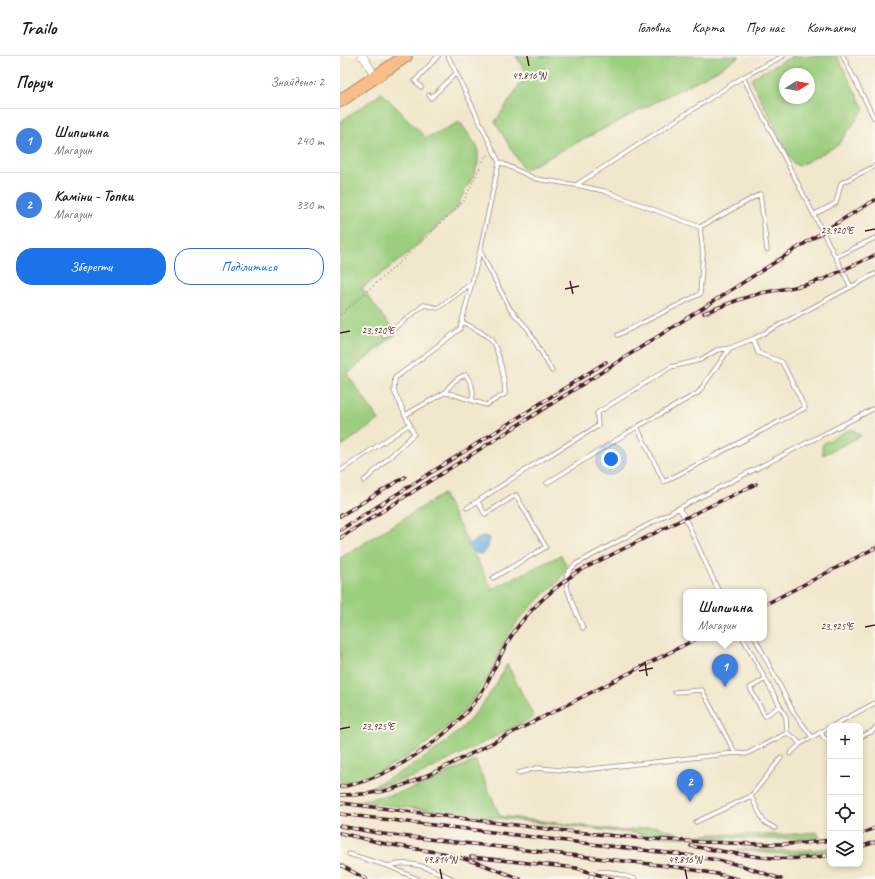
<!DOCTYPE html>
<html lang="uk">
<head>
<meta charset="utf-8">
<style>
	:root { --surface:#fff; --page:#f2f2f2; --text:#202124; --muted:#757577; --line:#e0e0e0; --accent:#1a73e8 }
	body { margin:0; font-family:Caveat,sans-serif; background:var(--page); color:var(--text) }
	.controls { position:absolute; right:12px; bottom:12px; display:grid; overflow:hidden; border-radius:8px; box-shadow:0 2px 6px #0003 }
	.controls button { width:36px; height:36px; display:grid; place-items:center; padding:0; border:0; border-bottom:1px solid var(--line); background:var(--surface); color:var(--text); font:20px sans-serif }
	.compass { position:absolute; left:439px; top:12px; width:36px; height:36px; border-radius:50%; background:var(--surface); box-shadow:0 2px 6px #0003; rotate:79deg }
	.you { position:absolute; left:271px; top:403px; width:14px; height:14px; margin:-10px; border:3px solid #fff; border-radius:50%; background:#1a73e8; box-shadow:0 0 0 6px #1a73e833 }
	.badge { display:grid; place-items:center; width:26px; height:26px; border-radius:50%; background:var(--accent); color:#fff; font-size:13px; font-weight:700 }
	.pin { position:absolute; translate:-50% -33px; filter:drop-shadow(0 1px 2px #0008) }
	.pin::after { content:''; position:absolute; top:21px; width:14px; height:12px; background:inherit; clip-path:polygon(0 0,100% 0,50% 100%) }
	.popup { position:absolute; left:343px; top:533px; width:84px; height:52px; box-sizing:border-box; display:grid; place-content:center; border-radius:8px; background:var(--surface); filter:drop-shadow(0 1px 3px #0005); font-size:13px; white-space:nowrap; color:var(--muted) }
	.popup b { font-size:15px; color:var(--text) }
	.popup::after { content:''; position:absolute; left:50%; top:100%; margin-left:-8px; border:8px solid transparent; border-top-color:var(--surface) }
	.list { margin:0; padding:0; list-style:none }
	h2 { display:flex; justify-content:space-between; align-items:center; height:52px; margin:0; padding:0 16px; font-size:17px }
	h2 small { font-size:13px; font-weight:400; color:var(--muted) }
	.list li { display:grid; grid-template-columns:26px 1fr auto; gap:12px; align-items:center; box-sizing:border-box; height:64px; padding:0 16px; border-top:1px solid var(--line) }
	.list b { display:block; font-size:15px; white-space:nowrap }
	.list p { margin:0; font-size:13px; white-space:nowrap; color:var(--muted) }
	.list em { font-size:13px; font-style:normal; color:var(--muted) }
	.actions { display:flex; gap:8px; padding:12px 16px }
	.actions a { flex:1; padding:9px 0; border:1px solid var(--accent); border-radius:16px; text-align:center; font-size:14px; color:var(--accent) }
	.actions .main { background:var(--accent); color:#fff }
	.icon { flex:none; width:22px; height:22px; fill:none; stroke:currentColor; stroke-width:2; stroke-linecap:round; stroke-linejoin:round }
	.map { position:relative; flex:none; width:535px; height:823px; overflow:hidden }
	header { display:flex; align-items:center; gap:24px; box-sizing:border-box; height:56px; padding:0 20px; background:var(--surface); border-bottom:1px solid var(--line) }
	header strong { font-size:19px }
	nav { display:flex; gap:22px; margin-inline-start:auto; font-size:14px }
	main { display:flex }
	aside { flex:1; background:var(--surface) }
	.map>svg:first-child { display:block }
	.green { fill:#9bce7e; stroke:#727654; fill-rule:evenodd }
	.water { fill:#6aaedf; stroke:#5a6685 }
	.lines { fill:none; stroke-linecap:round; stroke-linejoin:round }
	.service-casing { stroke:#9e837c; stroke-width:5 }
	.minor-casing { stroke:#9e837c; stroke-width:8 }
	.trunk-casing { stroke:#9e837c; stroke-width:14 }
	.path { stroke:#9e837c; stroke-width:1.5; stroke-dasharray:1 3; stroke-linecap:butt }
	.service { stroke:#fff; stroke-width:3.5 }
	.minor { stroke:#fff; stroke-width:7 }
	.trunk { stroke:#f8bd89; stroke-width:12 }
	.rail-casing { stroke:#4a1f2b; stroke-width:3.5 }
	.rail { stroke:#fbf7ec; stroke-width:2; stroke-dasharray:6; stroke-linecap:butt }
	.ticks { fill:none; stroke:#4a1f2b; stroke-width:1.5 }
	.ticks-label { font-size:10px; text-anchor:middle; fill:#4a1f2b; stroke:#fbf7ec; stroke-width:4; stroke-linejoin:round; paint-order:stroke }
</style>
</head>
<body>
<header>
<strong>Trailo</strong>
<nav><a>Головна</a><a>Карта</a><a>Про нас</a><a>Контакти</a></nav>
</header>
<main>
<aside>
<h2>Поруч<small>Знайдено: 2</small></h2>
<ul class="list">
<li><span class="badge" style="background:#3f7fe0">1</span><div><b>Шипшина</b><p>Магазин</p></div><em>240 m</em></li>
<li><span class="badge" style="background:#3f7fe0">2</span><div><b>Каміни - Топки</b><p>Магазин</p></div><em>330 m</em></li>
</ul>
<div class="actions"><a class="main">Зберегти</a><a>Поділитися</a></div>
</aside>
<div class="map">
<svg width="535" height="823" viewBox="0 0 535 823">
	<rect width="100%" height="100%" fill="#fbf7ec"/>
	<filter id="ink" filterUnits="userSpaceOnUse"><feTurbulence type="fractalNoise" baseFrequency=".025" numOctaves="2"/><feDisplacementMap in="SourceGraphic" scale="8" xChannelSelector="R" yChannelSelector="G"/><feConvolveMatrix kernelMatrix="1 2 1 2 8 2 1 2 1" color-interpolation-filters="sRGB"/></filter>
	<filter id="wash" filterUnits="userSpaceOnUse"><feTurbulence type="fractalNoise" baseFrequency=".012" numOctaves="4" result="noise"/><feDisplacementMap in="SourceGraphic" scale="16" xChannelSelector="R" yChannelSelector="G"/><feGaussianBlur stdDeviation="0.9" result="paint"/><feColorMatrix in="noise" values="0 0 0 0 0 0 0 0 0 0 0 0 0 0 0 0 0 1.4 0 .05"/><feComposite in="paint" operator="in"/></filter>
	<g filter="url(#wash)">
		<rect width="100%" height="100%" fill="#f1e7cc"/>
		<path class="green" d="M176 0H400L374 16 184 114 155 66 187 18Z
			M453 0H497L524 53 498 89 459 110 453 107 411 24 413 21ZM445 18H469V42H445Z
			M42 37 86 82 120 66 138 92V107L133 121 125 134 117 152 65 200 22 232 56 278 7 318 39 364 0 391V66Z
			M508 374H514L521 380 483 399 482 391 484 387Z
			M103 438 152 533 221 499 227 510C225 514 224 520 221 523 217 528 211 532 207 536 196 546 185 556 175 569 164 584 158 603 149 620 123 666 72 703 24 722 16 725 8 726 0 728V502Z
			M167 608 194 661 77 720 51 727 28 732C90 705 137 670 167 608Z
			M135 704 160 760 285 775 316 770 348 781H325L87 754 18 745 54 738 81 730Z
			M477 776 480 782 431 783 349 781 370 778 443 779Z
			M490 792V795C459 801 428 798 397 793 428 794 460 796 490 792Z"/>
		<path class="water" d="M143 480 148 481C150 489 148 494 142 498 135 498 131 495 128 489Z"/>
	</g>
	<g filter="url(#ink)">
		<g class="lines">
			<defs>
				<path id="service" d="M503 0 534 62
					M403 21 511 231
					M81 31 75 25 98 0
					M89 39 91 42 116 17
					M159 106 196 123 236 129 264 135 360 171 420 138 427 194
					M236 129 403 21 443 0
					M475 158 496 147 501 127 535 110
					M140 195 170 253 188 273 212 315
					M496 201 535 182
					M278 279 360 238 363 197 360 171
					M44 280 84 249 98 252 132 227
					M413 283 418 297 442 306 465 352 324 426 297 371 358 337 390 292 413 283 535 218
					M104 337C110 330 116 321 126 319 131 327 135 334 132 344
					M65 359 104 337 112 338 146 349 165 338C165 325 159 293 151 284 143 276 132 271 122 266
					M0 415 70 368
					M24 425 74 378 54 335 55 322 120 273 140 195 159 106 108 0
					M207 427 297 371
					M138 446 145 458 176 439 206 491 153 522
					M127 452 193 409 258 370 257 357 331 311 360 304 377 294 390 292
					M339 452 345 462 379 536
					M243 572C238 560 226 536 226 524 225 518 232 512 236 508L339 452 535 352
					M403 582 446 661 447 677
					M415 582 454 657 472 681
					M425 623 410 632 425 660 440 650
					M335 636 362 634 395 697
					M492 670 535 647
					M481 676 483 681 490 685
					M447 677 455 682 460 688
					M520 681 533 675 535 672
					M450 698 460 688 490 671
					M178 717 197 712 234 715 395 697 406 698 447 677
					M411 740 424 766 435 772
					M356 766 411 740 441 702
					M9 798 48 810 78 823
					M48 810C73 803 91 813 113 823
					M250 823 254 817C267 812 283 820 295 823"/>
				<path id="minor" d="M21 0H23L35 20"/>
				<path id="trunk" d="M0 45 66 0"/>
			</defs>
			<use href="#service" class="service-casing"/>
			<use href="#minor" class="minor-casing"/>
			<use href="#trunk" class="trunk-casing"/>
			<path class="path" d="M0 259 59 207 124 145 145 101 149 99"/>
			<use href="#service" class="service"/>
			<use href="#minor" class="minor"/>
			<use href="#trunk" class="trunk"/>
			<defs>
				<path id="rail" d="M364 257 398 244 421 237 465 229 484 223 535 199
					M0 460 65 421
					M0 474 266 306
					M0 482 500 165 535 144
					M424 549 535 492
					M0 731C50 723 110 681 139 640 151 622 158 602 169 584 185 556 211 534 237 516L345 462 416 428
					M0 739C18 739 35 738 52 733 69 728 85 720 101 713L358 582
					M0 747C121 761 242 781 363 786 405 787 448 791 490 784
					M0 758 353 800
					M0 770 43 778 337 811 377 818 398 823
					M0 777 46 788 108 798 144 809 180 823
					M520 778 535 772
					M351 790C397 798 443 808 490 799
					M520 791 535 786
					M349 800 378 804 403 810 441 823
					M131 801 236 812 273 823
					M0 809 26 823"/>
			</defs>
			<use href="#rail" class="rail-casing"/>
			<use href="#rail" class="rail"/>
		</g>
	</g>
	<path class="ticks" d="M187 0 189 10M525 175 535 173M230 225 233 238M225 233 239 230M0 277 10 275M525 571 535 569M305 606 307 620M299 615 313 612M0 673 10 671M100 813 102 823M345 813 347 823"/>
	<g class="ticks-label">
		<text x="189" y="23">49.816°N</text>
		<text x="497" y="178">23.920°E</text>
		<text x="38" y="278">23.920°E</text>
		<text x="497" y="574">23.925°E</text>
		<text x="38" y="674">23.925°E</text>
		<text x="100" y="807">49.814°N</text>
		<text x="345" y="807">49.816°N</text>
	</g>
</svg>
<div class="controls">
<button>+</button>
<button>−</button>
<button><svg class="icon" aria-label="locate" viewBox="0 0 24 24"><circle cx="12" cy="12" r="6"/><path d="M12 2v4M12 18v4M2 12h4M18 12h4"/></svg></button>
<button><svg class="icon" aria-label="layers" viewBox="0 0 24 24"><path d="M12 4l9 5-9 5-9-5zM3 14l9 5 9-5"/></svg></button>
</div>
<svg class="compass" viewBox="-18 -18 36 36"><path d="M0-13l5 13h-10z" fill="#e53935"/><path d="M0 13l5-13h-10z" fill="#757577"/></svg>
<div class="you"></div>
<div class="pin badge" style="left:385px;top:631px;background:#3f7fe0">1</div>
<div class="popup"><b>Шипшина</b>Магазин</div>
<div class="pin badge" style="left:350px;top:746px;background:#3f7fe0">2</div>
</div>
</main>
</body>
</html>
